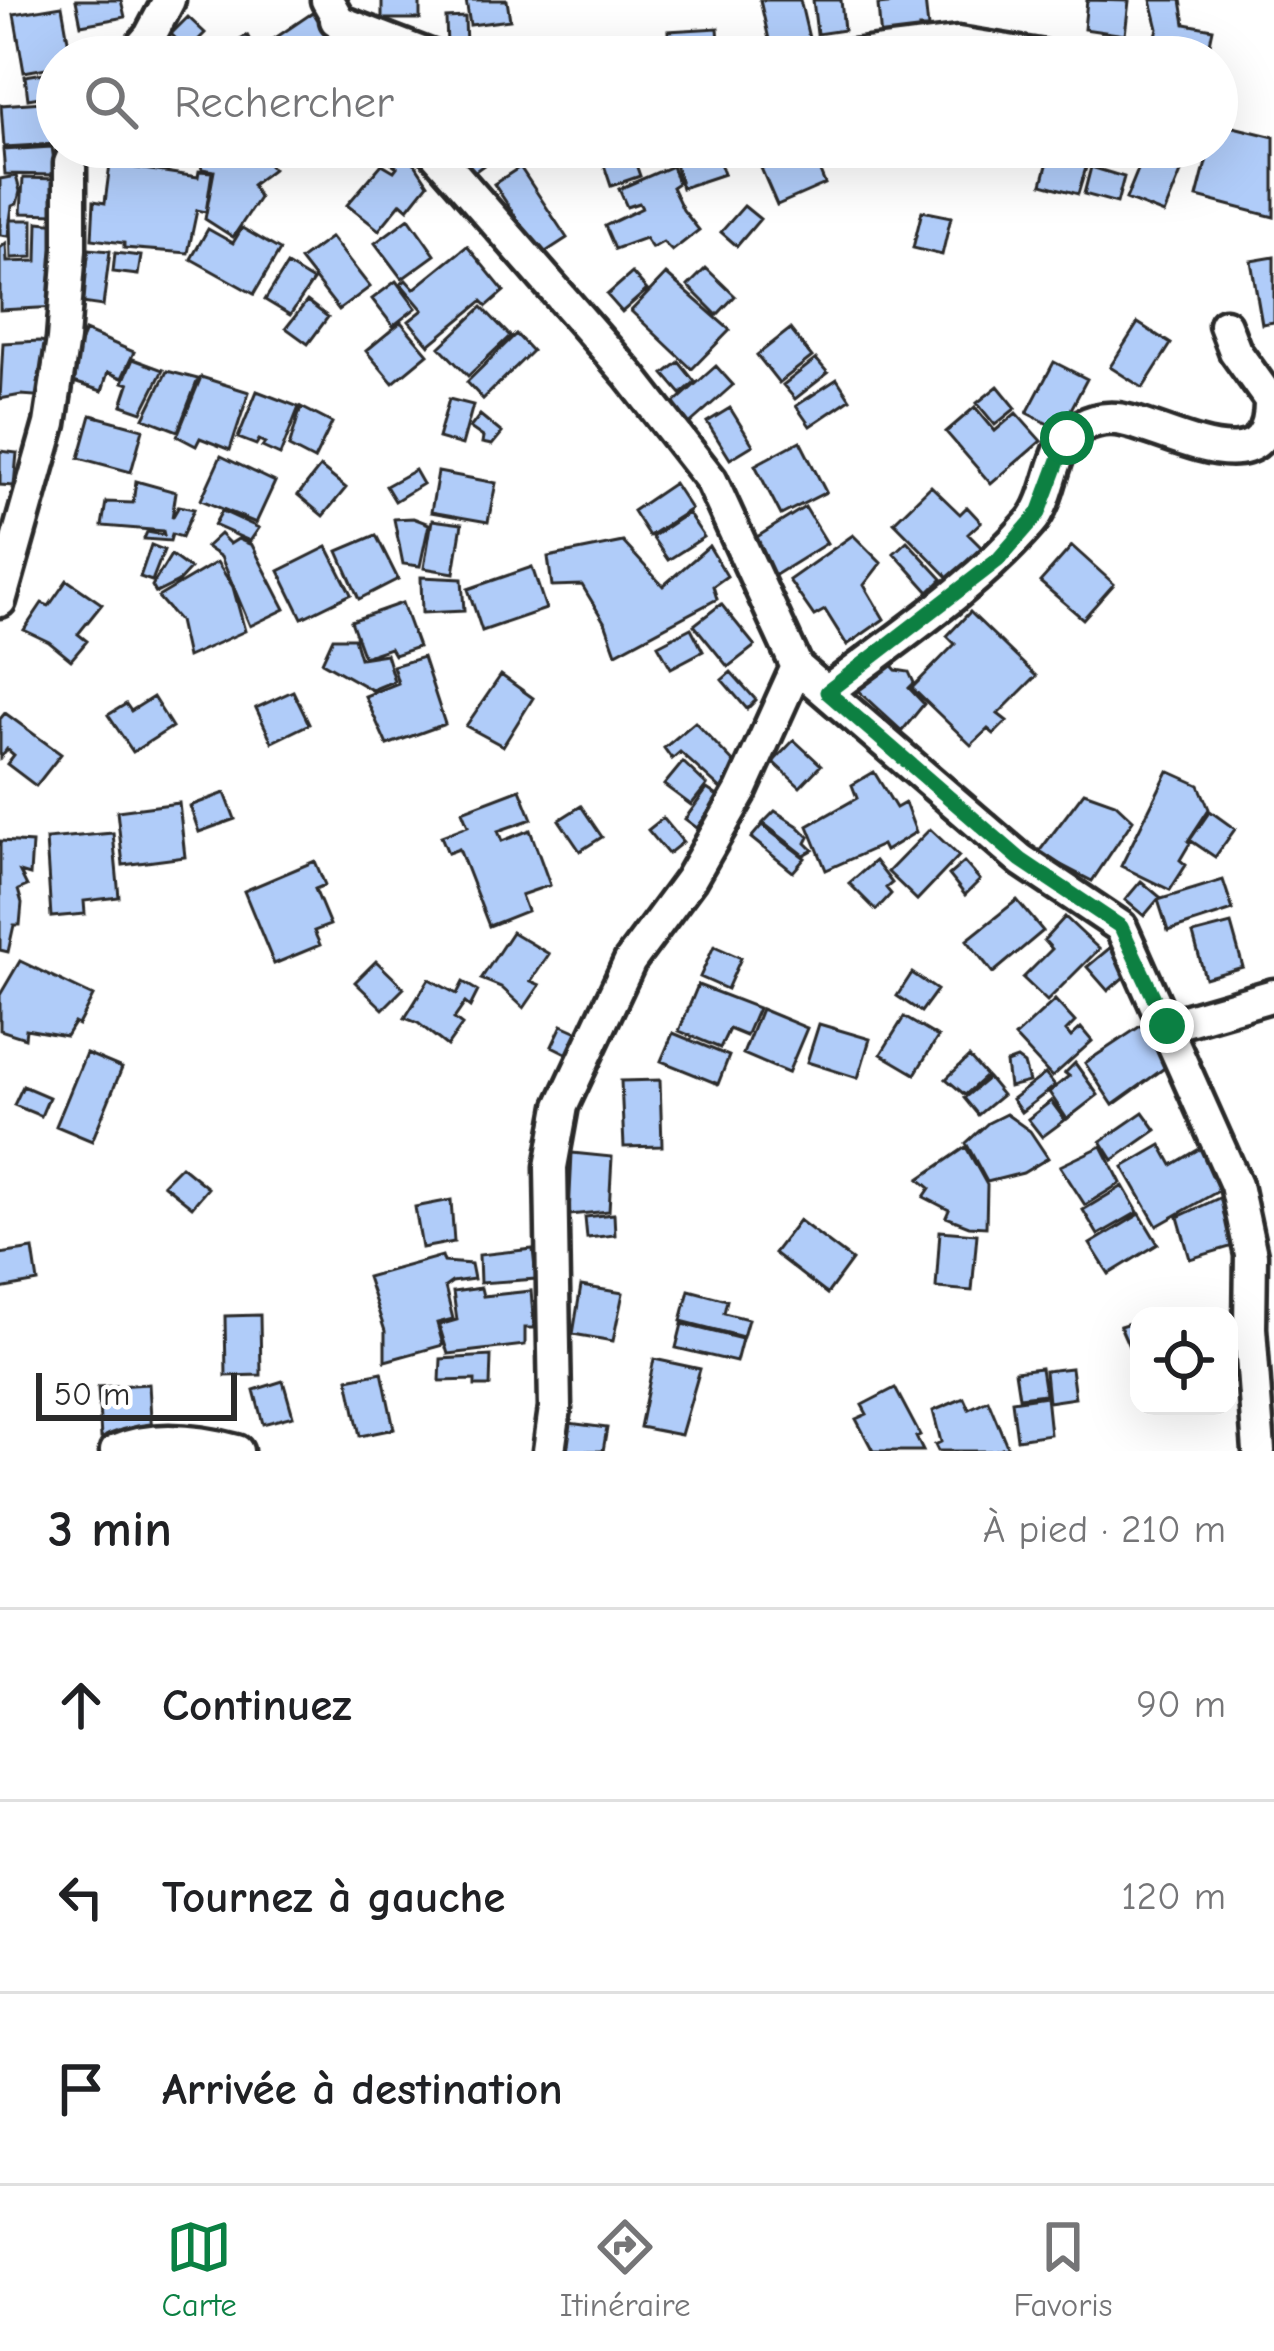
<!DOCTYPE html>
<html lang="fr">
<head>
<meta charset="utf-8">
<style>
	:root { --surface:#fff; --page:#f6f6f6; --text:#202124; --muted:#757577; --line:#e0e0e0; --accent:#0b8043 }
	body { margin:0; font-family:"Comic Neue",sans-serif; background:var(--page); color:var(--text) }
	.controls { position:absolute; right:36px; bottom:36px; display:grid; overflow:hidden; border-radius:24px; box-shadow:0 12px 48px #0002 }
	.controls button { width:108px; height:108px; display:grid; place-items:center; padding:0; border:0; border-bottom:3px solid var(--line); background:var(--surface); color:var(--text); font:60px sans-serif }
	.scale { position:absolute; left:36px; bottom:30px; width:201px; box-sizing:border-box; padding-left:12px; border:6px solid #2b2b2b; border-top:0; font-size:33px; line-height:42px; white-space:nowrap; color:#2b2b2b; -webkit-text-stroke:9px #fff; paint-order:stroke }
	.stop { position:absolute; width:36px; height:36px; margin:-27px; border:9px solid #0b8043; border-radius:50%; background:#fff }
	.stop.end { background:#0b8043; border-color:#fff; box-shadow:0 3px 12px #0008 }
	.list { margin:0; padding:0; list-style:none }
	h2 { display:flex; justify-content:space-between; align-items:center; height:156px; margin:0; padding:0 48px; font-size:51px }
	h2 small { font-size:39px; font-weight:400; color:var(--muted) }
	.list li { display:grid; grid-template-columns:78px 1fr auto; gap:36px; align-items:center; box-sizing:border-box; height:192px; padding:0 48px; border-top:3px solid var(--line) }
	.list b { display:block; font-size:45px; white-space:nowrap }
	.list em { font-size:39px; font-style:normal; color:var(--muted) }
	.icon { flex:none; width:66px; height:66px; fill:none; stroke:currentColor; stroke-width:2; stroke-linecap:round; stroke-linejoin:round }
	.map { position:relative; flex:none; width:1274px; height:1451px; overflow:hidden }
	.search { position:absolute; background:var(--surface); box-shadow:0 12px 48px #0002; left:36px; right:36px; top:36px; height:132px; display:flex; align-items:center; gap:30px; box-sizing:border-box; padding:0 42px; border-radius:66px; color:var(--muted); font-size:45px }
	.sheet { height:732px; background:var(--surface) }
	nav { display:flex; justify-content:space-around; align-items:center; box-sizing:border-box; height:168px; border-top:3px solid var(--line); background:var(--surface); font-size:33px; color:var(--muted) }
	nav a { display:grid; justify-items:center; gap:6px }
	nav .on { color:var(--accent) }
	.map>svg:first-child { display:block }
	.building { fill:#b0ccf9; stroke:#2b2b2b; stroke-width:3 }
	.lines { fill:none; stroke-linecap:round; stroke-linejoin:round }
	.minor-casing { stroke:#2b2b2b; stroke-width:39 }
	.minor { stroke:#fff; stroke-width:30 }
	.route { stroke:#0b8043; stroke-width:15 }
</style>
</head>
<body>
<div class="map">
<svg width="1274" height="1451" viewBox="0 0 1274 1451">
	<rect width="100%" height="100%" fill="#fff"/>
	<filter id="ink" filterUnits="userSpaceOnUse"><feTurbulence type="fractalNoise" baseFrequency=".00833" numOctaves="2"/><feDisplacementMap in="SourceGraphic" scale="24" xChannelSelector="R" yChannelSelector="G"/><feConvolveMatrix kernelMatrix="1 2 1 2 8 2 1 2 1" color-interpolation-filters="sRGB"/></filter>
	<g filter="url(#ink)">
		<path class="building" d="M76 0H121L125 17 81 25Z
			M382 0H420V19H382Z
			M466 0H507L510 20 470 25Z
			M760 0H800L812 51 773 57Z
			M813 0H841L844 30 817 34Z
			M925 0 928 28H919L920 35 881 40 878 5Z
			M1087 0 1129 1 1125 35 1084 29Z
			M1151 0H1181L1185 24 1213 29 1207 57H1149L1158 29Z
			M62 6 71 57H57V66L24 72 14 14Z
			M315 11 347 57H269L262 47Z
			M188 17 205 33 188 50 171 34Z
			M465 17 466 47H447L446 18Z
			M718 28 720 57H669L668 31Z
			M247 35 259 57H208Z
			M57 71V94L28 99 25 76Z
			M57 101V144L4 147 1 105Z
			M1217 123 1274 137V217L1197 197 1210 147H1217Z
			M52 147 56 175 5 174 3 150Z
			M226 147H253L273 169 252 185 259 198 233 237 205 219 214 171 202 169 200 162 215 159Z
			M381 147H404L428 184 408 209 401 203 379 230 347 205 382 164 394 171 397 167 377 153Z
			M450 147H504L506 149 470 175Z
			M630 147 640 176 611 186 601 156Z
			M670 147H714L724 174 682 188Z
			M810 147 825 184 777 205 761 168Z
			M1076 147H1137L1134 164 1074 153Z
			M1051 150 1088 161 1078 194 1042 184Z
			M1144 155 1182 170 1164 214 1126 199Z
			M110 164 198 177 199 171 212 172 206 212 197 210 188 253 124 248V243L92 239 94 201 105 203Z
			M672 166 678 183 672 187 683 210 699 230 672 251 663 242 652 248 645 238 615 249 605 226 642 208 639 203 627 207 619 189Z
			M520 167 567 238 541 255 494 184Z
			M1091 167 1124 177 1117 203 1084 194Z
			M16 176 20 191 17 204 12 206 8 236 0 235V179Z
			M23 178 57 179 56 214 21 213Z
			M744 206 760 219 737 246 721 232Z
			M922 211 951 217 942 255 913 248Z
			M409 218 435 255 402 279 375 243Z
			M10 220H33V257L11 258Z
			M38 222 61 224 58 307 0 310V248L6 243 7 262 37 261Z
			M242 228 280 250 254 294 191 259 208 229 233 243Z
			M331 237 370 287 339 310 300 260Z
			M467 246 504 291 487 306 482 301 429 345 409 321 423 310 401 284 406 280 414 289Z
			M89 249 110 251 103 306 82 303Z
			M115 253 141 256 138 275 113 272Z
			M1274 257V322L1262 324 1251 261Z
			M287 265 313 281 290 315 265 300Z
			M706 268 735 296 717 315 688 286Z
			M632 273 647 290 622 312 607 295Z
			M666 274 730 330 692 369 631 311Z
			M396 281 416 308 393 326 372 299Z
			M307 301 328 317 308 344 286 328Z
			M482 307 510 336 468 376 440 347Z
			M401 322 428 354 393 383 366 351Z
			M1138 323 1171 344 1143 388 1110 367Z
			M790 329 812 357 779 383 757 355Z
			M85 331 134 352 122 378 108 372 102 391 64 379Z
			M516 334 532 351 483 399 467 382Z
			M40 341 49 343 48 397 21 395 0 399 3 343Z
			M133 359 163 370 142 412 122 405 129 384 123 382Z
			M816 359 828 373 795 399 783 385Z
			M679 362 695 382 681 394 664 374Z
			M1054 362 1087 379 1060 430 1027 413Z
			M716 366 733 385 687 426 670 407Z
			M167 371 198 379 178 431 144 418Z
			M201 377 249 392 230 450 200 438 196 446 177 436Z
			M837 379 850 399 810 426 796 406Z
			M998 386 1016 408 995 425 977 403Z
			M257 391 299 407 280 455 262 447 265 443 259 440 256 445 238 438Z
			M449 399 473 405 462 445 438 438Z
			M301 407 332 423 314 460 289 447Z
			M975 407 995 431 1016 413 1041 441 991 484 946 432Z
			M730 408 753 445 730 459 707 422Z
			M91 415 143 429 131 472 79 458Z
			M480 415 502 433 492 445 482 443 483 437 470 428Z
			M800 441 826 492 781 515 755 465Z
			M0 451 17 453 14 486 0 485Z
			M221 456 275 482 256 523 201 500Z
			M320 467 346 488 323 516 298 495Z
			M415 470 423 484 395 501 386 486Z
			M438 472 496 483 488 522 431 512Z
			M136 481 176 492 172 518 179 506 194 509 182 537 172 534 170 541 144 539 147 532 164 535 163 531 102 526 106 502 133 503Z
			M674 483 691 509 649 536 633 511Z
			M931 486 960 514 967 507 981 522 968 534 986 552 954 583 894 522Z
			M805 507 827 543 774 576 752 540Z
			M222 511 259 528 250 541 214 525Z
			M688 513 704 537 668 560 652 537Z
			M413 518 429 524 420 566 403 564 394 519Z
			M432 520 462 524 454 573 424 568Z
			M220 534 230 544 238 539 252 545 285 609 250 626 221 557 206 547Z
			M376 535 398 579 359 599 338 551Z
			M853 535 881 563 864 585 884 619 847 645 825 610 814 616 789 580Z
			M907 541 942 579 929 592 894 553Z
			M623 542 663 586 709 546 727 576 713 586 717 599 616 653 606 625 582 585 552 586 548 557Z
			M151 545 164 550 152 581 140 577Z
			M1072 546 1114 584 1083 619 1040 582Z
			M327 547 351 594 302 618 279 571Z
			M171 555 190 569 178 582 156 593 152 586Z
			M217 562 233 587 245 631 187 657 179 621 158 597Z
			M532 567 546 609 482 631 468 589Z
			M421 577 462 579 464 611 422 613Z
			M67 580 102 604 78 634 87 641 71 660 49 642 24 630 42 603 49 606Z
			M402 603 418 647 394 655 390 648 364 657 351 621Z
			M721 604 755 646 728 667 694 625Z
			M970 612 1036 676 998 714 1007 721 994 734 988 729 971 745 912 688 955 644 947 636Z
			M691 628 703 651 671 668 658 645Z
			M333 638H354L360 658 386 654 394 681 372 690 322 662Z
			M423 657 445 724 387 745 365 696 398 683 393 666Z
			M885 658 896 670 909 672 914 683 909 688 924 704 902 731 855 688Z
			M731 672 756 700 747 709 722 680Z
			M501 675 533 698 503 746 466 726Z
			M293 691 309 724 272 742 256 708Z
			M153 697 172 727 133 752 108 715 126 704 131 711Z
			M5 713 61 754 36 786 7 764 14 755 7 749 0 758V719Z
			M695 722 741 770 724 792 680 752 672 759 664 748Z
			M794 740 821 765 800 787 773 762Z
			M683 762 707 785 691 805 664 785Z
			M1168 771 1199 785 1209 809 1188 841 1190 843 1180 860 1186 865 1170 890 1121 866Z
			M874 772 896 808 905 803 916 832 885 851 882 845 826 870 808 826 857 798 852 785Z
			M520 789 532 819 498 831 502 841 530 830 550 885 521 895 527 911 489 926 459 849 448 853 441 836 468 826 462 811Z
			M707 789 719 797 697 828 685 819Z
			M1084 792 1115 803 1133 820 1092 881 1038 853Z
			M225 793 235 819 199 832 190 806Z
			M179 803 185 857 123 865 117 811Z
			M581 806 602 837 580 851 559 820Z
			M775 811 798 826 809 837 806 843 813 850 804 855 763 823Z
			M1210 811 1235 829 1215 857 1190 840Z
			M663 818 683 842 668 854 648 830Z
			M762 825 805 858 793 872 751 838Z
			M930 829 959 856 917 900 888 872Z
			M113 833 119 897 84 901 85 914 51 917 46 839Z
			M0 841 32 843 30 875 20 872 27 886 18 890 22 903 20 925H14L8 952 0 950Z
			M315 861 325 885 315 889 330 925 314 931 320 945 274 964 244 891Z
			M875 861 892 883 886 888 891 894 876 910 849 883Z
			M964 862 980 880 965 895 949 875Z
			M1223 880 1233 910 1168 931 1158 900Z
			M1141 881 1160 897 1144 916 1125 900Z
			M1017 900 1043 931 993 973 967 940Z
			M1065 917 1099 949 1047 1001 1023 978 1052 949 1044 940Z
			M1231 924 1243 967 1205 978 1193 934Z
			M512 932 549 954 531 981 540 985 524 1008 501 987 481 979Z
			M714 946 741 958 727 989 700 977Z
			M1112 946 1132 970 1108 991 1087 967Z
			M20 961 93 996 78 1025 74 1023 66 1036 26 1029 25 1038 0 1030V995Z
			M376 961 404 988 383 1009 355 982Z
			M912 973 937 990 921 1012 897 996Z
			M429 979 457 994 463 982 478 991 470 1007 465 1003 454 1019 462 1025 447 1046 418 1023 405 1018Z
			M698 985 758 1008 746 1036 729 1029 720 1048 679 1031Z
			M1055 1000 1075 1022 1066 1031 1071 1037 1081 1028 1092 1041 1052 1077 1015 1037Z
			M761 1009 807 1028 788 1073 743 1054Z
			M904 1017 938 1037 915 1074 881 1054Z
			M1145 1023 1170 1064 1113 1105 1085 1063Z
			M819 1024 870 1039 858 1078 807 1062Z
			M562 1025 582 1034 572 1056 552 1046Z
			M673 1033 729 1056 718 1084 661 1061Z
			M86 1053 122 1068 92 1141 56 1126Z
			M969 1057 986 1076 965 1095 946 1079Z
			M1017 1059 1024 1064 1029 1082 1009 1087 1006 1063Z
			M1075 1063 1098 1095 1067 1119 1049 1092 1069 1076 1065 1073Z
			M1045 1074 1055 1086 1021 1112 1012 1099Z
			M988 1078 1002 1095 978 1115 964 1098Z
			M660 1080 662 1146 624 1147 621 1081Z
			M23 1086 49 1097 41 1116 14 1105Z
			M1051 1101 1065 1120 1042 1137 1028 1119Z
			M1143 1112 1156 1130 1113 1160 1101 1141Z
			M1006 1114 1030 1131 1048 1158 1023 1173 987 1182 966 1143 988 1123Z
			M1161 1145 1172 1165 1206 1145 1229 1185 1157 1226 1123 1167Z
			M1102 1146 1121 1183 1085 1205 1060 1166Z
			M966 1147 987 1185 986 1227 969 1226 946 1217 949 1210 924 1197 930 1188 919 1179Z
			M572 1153 612 1157 609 1211 569 1215Z
			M181 1166 208 1188 192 1207 163 1184Z
			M1123 1186 1138 1212 1098 1235 1083 1210Z
			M1230 1193 1240 1244 1190 1259 1178 1217Z
			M451 1200 454 1242 422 1248 415 1207Z
			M614 1214 615 1235 587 1238 585 1217Z
			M1140 1214 1158 1244 1109 1274 1090 1244Z
			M799 1220 852 1260 827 1294 774 1253Z
			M940 1231 977 1234 972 1291 936 1288Z
			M33 1249 38 1282 0 1289V1254Z
			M533 1249 536 1279 480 1283 479 1255Z
			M442 1256 444 1262 471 1264 474 1279 452 1282 445 1287 453 1319 437 1323 443 1345 385 1361V1331L367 1277Z
			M581 1286 623 1293 613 1341 573 1334Z
			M481 1288 483 1296 531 1291 534 1328H525V1345L448 1354 439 1325 457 1320 453 1292Z
			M689 1290 727 1300 724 1313 748 1319 743 1337 681 1321Z
			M260 1315 261 1375 226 1376 225 1316Z
			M1139 1320V1354L1133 1356 1120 1326Z
			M682 1324 742 1339 736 1362 676 1348Z
			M491 1356 490 1386H475V1380L440 1381 441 1359Z
			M654 1359 700 1369 681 1435 640 1427Z
			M1041 1368 1045 1394 1019 1397 1015 1371Z
			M1071 1368 1075 1398 1048 1402 1045 1371Z
			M382 1372 394 1429 360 1436 348 1379Z
			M283 1381 293 1416 263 1424 254 1390Z
			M149 1384 152 1435 101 1438 98 1387Z
			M895 1388 920 1435 916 1437 923 1451H873L856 1419 867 1414 862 1405Z
			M1046 1396 1050 1434 1017 1439 1012 1401Z
			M964 1398 969 1409 988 1400 1007 1446 994 1451H938L935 1445 941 1442 933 1411Z
			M569 1423 607 1428 603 1451H565Z"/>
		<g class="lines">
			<defs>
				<path id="minor" d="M327 0 360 57
					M336 20 432 57
					M132 57 150 36 169 0
					M843 57 958 43 1045 57
					M430 147 629 375 711 480 797 667 1021 860 1121 927 1236 1185 1251 1255 1250 1328 1259 1451
					M0 601 50 424 63 339 70 249V163L77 147
					M827 692C897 638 973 589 1031 522 1054 495 1050 444 1080 427 1091 421 1104 418 1116 419 1159 422 1272 497 1270 400L1235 351 1225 325
					M1167 1026 1274 995
					M116 1451C153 1435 199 1441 237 1451
					M549 1451 555 1408 551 1167 562 1106 630 961 690 880 741 791 797 667"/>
			</defs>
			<use href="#minor" class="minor-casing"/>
			<use href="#minor" class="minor"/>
		</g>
	</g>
	<g class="lines" filter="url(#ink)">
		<path class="route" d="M1067 438 1039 513 998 560 827 692 1021 860 1121 927 1167 1026"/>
	</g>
</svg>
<div class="controls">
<button><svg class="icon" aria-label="locate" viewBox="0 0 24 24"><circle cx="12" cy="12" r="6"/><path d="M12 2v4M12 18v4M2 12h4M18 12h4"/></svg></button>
</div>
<div class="scale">50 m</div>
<div class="stop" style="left:1067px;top:438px"></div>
<div class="stop end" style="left:1167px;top:1026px"></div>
<div class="search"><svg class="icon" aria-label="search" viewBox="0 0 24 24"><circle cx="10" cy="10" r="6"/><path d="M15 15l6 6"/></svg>Rechercher</div>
</div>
<section class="sheet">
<h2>3 min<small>À pied · 210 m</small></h2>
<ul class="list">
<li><svg class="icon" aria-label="ahead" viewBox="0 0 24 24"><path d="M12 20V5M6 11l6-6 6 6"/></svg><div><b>Continuez</b></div><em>90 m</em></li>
<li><svg class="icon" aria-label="left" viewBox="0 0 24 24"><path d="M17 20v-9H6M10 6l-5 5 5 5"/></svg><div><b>Tournez à gauche</b></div><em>120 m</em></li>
<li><svg class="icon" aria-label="arrive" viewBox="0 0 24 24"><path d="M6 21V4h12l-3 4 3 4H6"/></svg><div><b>Arrivée à destination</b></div></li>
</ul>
</section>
<nav>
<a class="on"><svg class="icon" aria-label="map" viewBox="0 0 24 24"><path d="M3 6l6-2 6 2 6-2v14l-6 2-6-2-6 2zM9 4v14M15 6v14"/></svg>Carte</a>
<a><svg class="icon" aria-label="directions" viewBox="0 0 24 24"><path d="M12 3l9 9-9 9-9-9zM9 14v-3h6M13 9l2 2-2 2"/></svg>Itinéraire</a>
<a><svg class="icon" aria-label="saved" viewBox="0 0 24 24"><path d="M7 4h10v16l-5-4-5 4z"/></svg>Favoris</a>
</nav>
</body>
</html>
